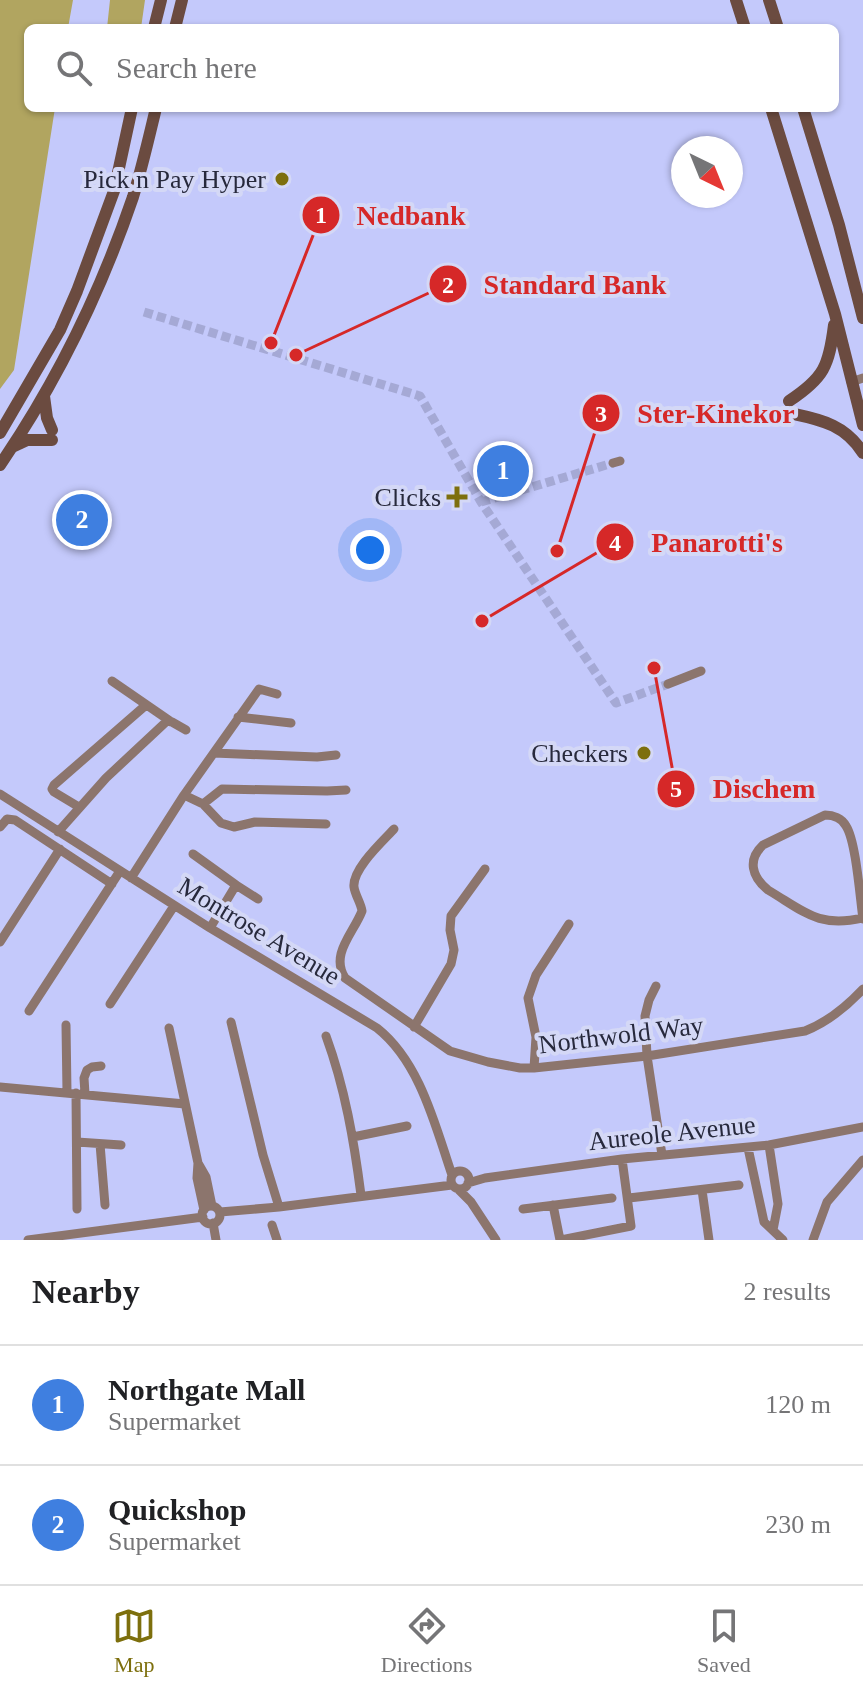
<!DOCTYPE html>
<html lang="en">
<head>
<meta charset="utf-8">
<style>
	:root { --surface:#fff; --page:#f2f2f2; --text:#202124; --muted:#757577; --line:#e0e0e0; --accent:#7d6f0d }
	body { margin:0; font-family:Georgia,serif; background:var(--page); color:var(--text) }
	.compass { position:absolute; left:671px; top:136px; width:72px; height:72px; border-radius:50%; background:var(--surface); box-shadow:0 2px 6px #0004; rotate:137deg }
	.you { position:absolute; left:370px; top:550px; width:28px; height:28px; margin:-20px; border:6px solid #fff; border-radius:50%; background:#1a73e8; box-shadow:0 0 0 12px #1a73e833 }
	.badge { display:grid; place-items:center; width:52px; height:52px; border-radius:50%; background:var(--accent); color:#fff; font-size:26px; font-weight:700 }
	.pin { position:absolute; translate:-50% -50%; border:4px solid #fff; box-shadow:0 2px 8px #0006 }
	.list { margin:0; padding:0; list-style:none }
	h2 { display:flex; justify-content:space-between; align-items:center; height:104px; margin:0; padding:0 32px; font-size:34px }
	h2 small { font-size:26px; font-weight:400; color:var(--muted) }
	.list li { display:grid; grid-template-columns:52px 1fr auto; gap:24px; align-items:center; box-sizing:border-box; height:120px; padding:0 32px; border-top:2px solid var(--line) }
	.list b { display:block; font-size:30px; white-space:nowrap }
	.list p { margin:0; font-size:26px; white-space:nowrap; color:var(--muted) }
	.list em { font-size:26px; font-style:normal; color:var(--muted) }
	.icon { flex:none; width:44px; height:44px; fill:none; stroke:currentColor; stroke-width:2; stroke-linecap:round; stroke-linejoin:round }
	.map { position:relative; flex:none; width:863px; height:1240px; overflow:hidden }
	.search { position:absolute; background:var(--surface); box-shadow:0 2px 6px #0004; left:24px; right:24px; top:24px; height:88px; display:flex; align-items:center; gap:20px; box-sizing:border-box; padding:0 28px; border-radius:12px; color:var(--muted); font-size:30px }
	.sheet { height:344px; background:var(--surface) }
	nav { display:flex; justify-content:space-around; align-items:center; box-sizing:border-box; height:112px; border-top:2px solid var(--line); background:var(--surface); font-size:22px; color:var(--muted) }
	nav a { display:grid; justify-items:center; gap:4px }
	nav .on { color:var(--accent) }
	.map>svg:first-child { display:block }
	.green { fill:#b1a560 }
	.lines { fill:none; stroke-linecap:round; stroke-linejoin:round }
	.street-tunnel { stroke:#a5a9d5; stroke-width:9; stroke-dasharray:9 4.5; stroke-linecap:butt }
	.street { stroke:#8c756d; stroke-width:9 }
	.secondary { stroke:#6b4b40; stroke-width:12 }
	.poi-dot { fill:#7d6f0d; stroke:#d4d8f6; stroke-width:3 }
	.labels { text-anchor:middle; dominant-baseline:central; stroke-width:8; stroke-linejoin:round; paint-order:stroke }
	.poi-label { font-size:26px; fill:#27293c; stroke:#d4d8f6; text-anchor:end }
	.street-label { font-size:26px; fill:#27293c; stroke:#d4d8f6 }
	.leader { fill:none; stroke:#d62828; stroke-width:3 }
	.callout-dot { fill:#d62828; stroke:#d4d8f6; stroke-width:3 }
	.mark-label { font-size:24px; text-anchor:middle; font-weight:bold; fill:#fff }
	.callout-label { font-size:28px; text-anchor:middle; font-weight:bold; fill:#d62828; stroke:#d4d8f6; stroke-width:8; stroke-linejoin:round; paint-order:stroke }
</style>
</head>
<body>
<div class="map">
<svg width="863" height="1240" viewBox="0 0 863 1240">
	<rect width="100%" height="100%" fill="#c4c9fb"/>
	<path class="green" d="M0 0H73L68 28H28V108H55L14 370 0 389Z
		M110 0H145L141 28H107Z"/>
	<g class="lines">
		<path class="street-tunnel" d="M144 312 420 396 481 502 616 703 668 684
			M481 502 613 463"/>
		<path class="street" d="M851 382 863 378
			M613 463 620 461
			M112 681 170 721
			M668 684 701 671
			M238 717 291 723
			M214 753 317 757 336 755
			M0 794 210 928 377 1028C420 1062 435 1125 452 1175
			M184 795 203 804 222 789 327 791 346 790
			M203 804 221 823 234 827 255 822 326 824
			M79 807 54 792 52 789 54 785 146 705
			M0 827 7 819 15 820 112 884
			M394 829C383 841 352 869 354 887 355 895 361 903 362 911 353 934 330 954 345 978L450 1051 488 1062 520 1068H534L647 1056 805 1031C828 1022 846 1007 863 989
			M58 832 106 778 167 721 172 722 186 730
			M193 854 236 885
			M131 878 184 795 259 689 277 694
			M863 918C818 928 805 912 768 890 752 877 747 860 763 845L825 815C833 815 842 818 846 826 856 841 860 898 863 919
			M210 928 236 885 258 899
			M0 942 60 849
			M656 986 649 1000 645 1016 647 1056 662 1155
			M110 1004 174 906
			M29 1011 120 871
			M231 1022 263 1155 279 1207
			M66 1025 67 1092
			M414 1027 451 964 454 950 450 930 451 916 485 869
			M169 1028 198 1163
			M326 1036C345 1088 354 1141 361 1195
			M534 1068 536 1037 528 998 536 975 569 924
			M0 1087 185 1104
			M76 1093 77 1209
			M85 1094 84 1078 87 1070 92 1067 101 1066
			M353 1137 407 1126
			M77 1142 121 1145
			M100 1144 105 1205
			M769 1145 778 1204 773 1230
			M748 1148 764 1222 783 1240
			M451 1180a9 9 0 1 1 18 0a9 9 0 1 1-18 0Z
			M468 1183 485 1178 622 1159 769 1145 863 1127
			M458 1189 471 1202 496 1240
			M702 1190 709 1240
			M629 1198 739 1185
			M553 1205 560 1240
			M202 1215a9 9 0 1 1 18 0a9 9 0 1 1-18 0Z
			M523 1209 612 1198
			M204 1210 197 1178 198 1163 206 1177 212 1206
			M220 1212 279 1207 452 1185
			M213 1223 216 1240
			M272 1225 277 1240
			M28 1240 203 1217
			M561 1240 631 1226 622 1159
			M813 1240 827 1202 863 1160"/>
		<path class="secondary" d="M736 0 745 28
			M769 0 778 28
			M154 28 161 0
			M175 28 182 0
			M771 108 835 314 863 425
			M803 108 839 225 863 318
			M44 396 47 418 52 430
			M789 401C824 378 829 366 834 325
			M794 414C823 420 846 426 863 453
			M0 433 60 330 77 291 114 191 132 108
			M12 447 27 440H52
			M0 465C56 383 101 291 133 197 142 168 149 137 156 108"/>
	</g>
	<g class="poi-dot">
		<circle cx="282" cy="179" r="8"/>
		<path d="M453 485h8v8h8v8h-8v8h-8v-8h-8v-8h8z"/>
		<circle cx="644" cy="753" r="8"/>
	</g>
	<g class="labels">
		<g class="poi-label">
			<text x="266" y="179">Pick n Pay Hyper</text>
			<text x="441" y="497">Clicks</text>
			<text x="628" y="753">Checkers</text>
		</g>
		<g class="street-label">
			<text transform="translate(259 931) rotate(31)">Montrose Avenue</text>
			<text transform="translate(621 1035) rotate(-7)">Northwold Way</text>
			<text transform="translate(672 1133) rotate(-6)">Aureole Avenue</text>
		</g>
	</g>
	<path class="leader" d="M271 343L321 215M296 355L448 284M557 551L601 413M482 621L615 542M654 668L676 789"/>
	<g class="callout-dot">
		<circle cx="271" cy="343" r="8"/>
		<circle cx="296" cy="355" r="8"/>
		<circle cx="557" cy="551" r="8"/>
		<circle cx="482" cy="621" r="8"/>
		<circle cx="654" cy="668" r="8"/>
		<circle cx="321" cy="215" r="20"/>
		<circle cx="448" cy="284" r="20"/>
		<circle cx="601" cy="413" r="20"/>
		<circle cx="615" cy="542" r="20"/>
		<circle cx="676" cy="789" r="20"/>
	</g>
	<g class="mark-label">
		<text x="321" y="223">1</text>
		<text x="448" y="293">2</text>
		<text x="601" y="422">3</text>
		<text x="615" y="551">4</text>
		<text x="676" y="797">5</text>
	</g>
	<g class="callout-label">
		<text x="411" y="225">Nedbank</text>
		<text x="575" y="294">Standard Bank</text>
		<text x="716" y="423">Ster-Kinekor</text>
		<text x="717" y="552">Panarotti's</text>
		<text x="764" y="798">Dischem</text>
	</g>
</svg>
<svg class="compass" viewBox="-18 -18 36 36"><path d="M0-13l5 13h-10z" fill="#e53935"/><path d="M0 13l5-13h-10z" fill="#757577"/></svg>
<div class="you"></div>
<div class="pin badge" style="left:503px;top:471px;background:#3f7fe0">1</div>
<div class="pin badge" style="left:82px;top:520px;background:#3f7fe0">2</div>
<div class="search"><svg class="icon" aria-label="search" viewBox="0 0 24 24"><circle cx="10" cy="10" r="6"/><path d="M15 15l6 6"/></svg>Search here</div>
</div>
<section class="sheet">
<h2>Nearby<small>2 results</small></h2>
<ul class="list">
<li><span class="badge" style="background:#3f7fe0">1</span><div><b>Northgate Mall</b><p>Supermarket</p></div><em>120 m</em></li>
<li><span class="badge" style="background:#3f7fe0">2</span><div><b>Quickshop</b><p>Supermarket</p></div><em>230 m</em></li>
</ul>
</section>
<nav>
<a class="on"><svg class="icon" aria-label="map" viewBox="0 0 24 24"><path d="M3 6l6-2 6 2 6-2v14l-6 2-6-2-6 2zM9 4v14M15 6v14"/></svg>Map</a>
<a><svg class="icon" aria-label="directions" viewBox="0 0 24 24"><path d="M12 3l9 9-9 9-9-9zM9 14v-3h6M13 9l2 2-2 2"/></svg>Directions</a>
<a><svg class="icon" aria-label="saved" viewBox="0 0 24 24"><path d="M7 4h10v16l-5-4-5 4z"/></svg>Saved</a>
</nav>
</body>
</html>
